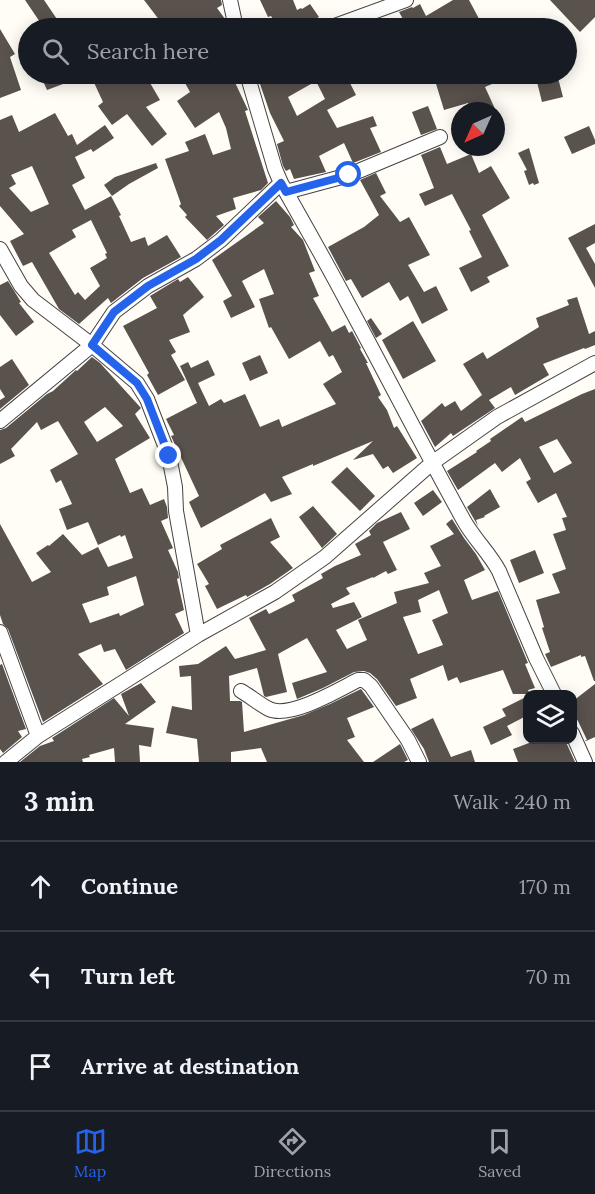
<!DOCTYPE html>
<html lang="en">
<head>
<meta charset="utf-8">
<style>
	:root { --surface:#171b24; --page:#242831; --text:#f1f3f6; --muted:#9ea1a6; --line:#363941; --accent:#2563eb }
	body { margin:0; font-family:Lora,serif; background:var(--page); color:var(--text) }
	.controls { position:absolute; right:18px; bottom:18px; display:grid; overflow:hidden; border-radius:12px; box-shadow:0 3px 15px #0003 }
	.controls button { width:54px; height:54px; display:grid; place-items:center; padding:0; border:0; border-bottom:2px solid var(--line); background:var(--surface); color:var(--text); font:30px sans-serif }
	.compass { position:absolute; left:451px; top:102px; width:54px; height:54px; border-radius:50%; background:var(--surface); box-shadow:0 3px 15px #0003; rotate:225deg }
	.stop { position:absolute; width:18px; height:18px; margin:-14px; border:4px solid #2563eb; border-radius:50%; background:#fff }
	.stop.end { background:#2563eb; border-color:#fff; box-shadow:0 2px 6px #0008 }
	.list { margin:0; padding:0; list-style:none }
	h2 { display:flex; justify-content:space-between; align-items:center; height:78px; margin:0; padding:0 24px; font-size:26px }
	h2 small { font-size:20px; font-weight:400; color:var(--muted) }
	.list li { display:grid; grid-template-columns:39px 1fr auto; gap:18px; align-items:center; box-sizing:border-box; height:90px; padding:0 24px; border-top:2px solid var(--line) }
	.list b { display:block; font-size:22px; white-space:nowrap }
	.list em { font-size:20px; font-style:normal; color:var(--muted) }
	.icon { flex:none; width:33px; height:33px; fill:none; stroke:currentColor; stroke-width:2; stroke-linecap:round; stroke-linejoin:round }
	.map { position:relative; flex:none; width:595px; height:762px; overflow:hidden }
	.search { position:absolute; background:var(--surface); box-shadow:0 3px 15px #0003; left:18px; right:18px; top:18px; height:66px; display:flex; align-items:center; gap:15px; box-sizing:border-box; padding:0 21px; border-radius:33px; color:var(--muted); font-size:22px }
	.sheet { height:348px; background:var(--surface) }
	nav { display:flex; justify-content:space-around; align-items:center; box-sizing:border-box; height:84px; border-top:2px solid var(--line); background:var(--surface); font-size:16px; color:var(--muted) }
	nav a { display:grid; justify-items:center; gap:3px }
	nav .on { color:var(--accent) }
	.map>svg:first-child { display:block }
	.building { fill:#5a524d; fill-rule:evenodd }
	.lines { fill:none; stroke-linecap:round; stroke-linejoin:round }
	.street-casing { stroke:#444; stroke-width:16 }
	.street { stroke:#fff; stroke-width:14 }
	.route { stroke:#2563eb; stroke-width:8 }
</style>
</head>
<body>
<div class="map">
<svg width="595" height="762" viewBox="0 0 595 762">
	<rect width="100%" height="100%" fill="#fffdf5"/>
	<path class="building" d="M25 0H44L63 28H44Z
		M144 0H221L222 5 217 8 225 19 227 28H147L160 21Z
		M260 0H293L297 10 301 8 302 9 310 4 319 17 309 23 310 25 304 28H278L271 16 268 17Z
		M453 0H469L484 28H408L399 12 412 7 413 8 420 4 426 16Z
		M550 0H595V17L580 32Z
		M0 29 15 54 10 57 21 90 0 98Z
		M40 74H59L63 84 47 90Z
		M90 74H139L141 79 146 76 160 100 146 107 167 134 152 146 127 114 112 125 98 106 103 102Z
		M180 74H203L206 78 215 74H231L248 110 245 111 268 183 261 190 233 198 236 209 216 216 224 225 207 240 185 217 187 215 179 206 181 204 165 159 189 151 185 142 205 134 213 155 231 149 226 128 219 112 195 128 177 101 190 92Z
		M267 74H305L311 84 288 97 297 116 325 99 317 83 331 76 330 74H371V76L350 83 356 95 327 110 337 128 373 116 377 126 370 128 381 152 353 163 344 143 319 156 326 172 294 179 290 169 286 171 283 166 277 144 284 141 270 113 260 84Z
		M433 74H515L485 87 496 111H472L468 103 444 110Z
		M535 74H557L563 97 542 102Z
		M428 106 437 129 421 135 412 112Z
		M55 113 68 136 72 134 77 145 105 125 114 138 93 152 91 149 75 157 85 178 72 185 85 210 111 196 121 215 119 216 131 242 145 237 148 246 167 235 181 257 143 278 111 303 108 298 79 324 59 309 32 262 23 266 10 241 24 234 0 206V120L12 115 19 132ZM32 166 49 204 31 212 9 188 16 184 11 175ZM91 220 107 253 105 254 107 258 90 268 100 286 85 300 78 292 75 295 49 253 76 237 72 230Z
		M589 126 595 140V144L572 154 564 137Z
		M440 147 447 164 471 154 479 173 491 166 510 198 482 215 509 266 487 277 490 282 471 292 459 268 482 257 469 231 471 230 452 194 425 206 419 194 434 188 421 155Z
		M529 148 539 183 534 185 533 183 529 185 524 171 527 170 518 153Z
		M156 163 158 168 129 184 112 196 104 185 115 177Z
		M376 173 386 193 380 196 400 222 409 217 430 255 408 265 424 292 436 286 448 310 422 324 408 296 400 301 389 282 362 298 351 279 346 281 328 247 364 227 379 215 360 180Z
		M276 201 290 217 294 225 291 227 303 240 315 271 309 273 319 296 313 298 332 332 345 325 349 333 352 331 361 348 360 349 368 363H366L381 395 378 397 387 410 394 428 397 426 417 458 393 473 388 466 383 469 373 454 353 460 373 441 313 466V464L282 477 292 494 271 502 265 493 201 528 189 502 199 496 171 436 174 435 166 419 197 403 180 366 188 362 191 368 208 360 215 375 198 383 209 406 221 399 224 403 245 394 260 427 279 419 282 427 336 404 323 384 342 372 333 355 329 357 320 341 289 359 271 327 269 328 259 299 274 294 264 269 242 281 255 307 231 318 223 301 232 296 212 260 264 223 258 217Z
		M595 224V243L586 248 595 264V288L568 238Z
		M188 277 204 297 183 315 190 332 169 340 176 352 171 355 185 380 158 395 147 375 149 373 123 326 157 308 150 296 178 279 180 282Z
		M8 281 21 302 19 303 34 322 16 336 0 315V285Z
		M577 297 589 334 595 331V345L585 349 584 348 543 364 549 375 515 395 511 387 489 400 495 408 453 436 451 433 435 447 421 421 442 403 445 407 455 401 461 411 482 395 463 364 483 352 487 359 539 327 536 318 569 305 567 300Z
		M371 318 382 334 376 338 367 321Z
		M413 321 436 361 403 379 382 340Z
		M260 355 268 373 250 381 242 363Z
		M92 357 100 363 141 408 135 414 150 438 115 459 130 493 142 488 150 505 164 499 167 507 168 518 161 521 173 548 168 550 178 572 179 578 177 579 184 610 175 614 184 633 126 670 115 649 104 652 101 644 78 654 103 684 43 722 8 629 3 624 0 615V524L32 582 51 572 36 553 48 545 49 546 63 534 82 555 98 547 108 567 133 558 125 535 121 537 120 535 98 545 88 522 67 530 59 509 72 504 61 480 56 483 50 470 78 454 58 421 41 430 37 422 11 449 15 456 0 464V430L6 428 47 394 53 391 76 370 77 371ZM105 407 123 426 97 442 84 422ZM136 576 144 605 120 616 119 613 90 623 82 604 109 595 107 587Z
		M12 359 29 385 0 409V400L5 397 0 389V367Z
		M595 389V681H594L585 656 581 657V655L551 667 545 654 550 652 542 628 544 627 536 600 560 593 552 574 566 569 553 534 566 530 562 518 567 517 556 493 538 503 526 482 531 479 520 458 502 472 495 463 458 490 447 471 477 452 476 451 491 441 490 439 522 417 525 422 582 394ZM557 439 572 463 554 473 539 447Z
		M347 467 375 496 360 511 331 482Z
		M490 489 500 507 484 516 485 517 476 520 478 526 467 507Z
		M433 490 442 502 423 516 414 503Z
		M313 506 337 534 322 548 299 517Z
		M401 512 410 529 383 542 397 570 388 574 386 571 373 578V577L346 588 350 594 331 604 333 608 354 602 362 617 336 630 347 649 367 640 358 620 397 603 394 592 429 583 424 573 441 566 430 546 454 534 446 524 452 519 464 538 476 554 485 570 464 580 472 600 498 591 528 663 525 664 535 688 528 690 530 694H513L503 670 460 683 457 677 448 681 443 665 410 679 417 698 396 706 377 679 370 673 364 671 354 672 323 688 297 699 292 683 327 672 307 638 278 654 287 692 266 697 264 696 257 668 229 676 230 701H240L242 702 244 732 304 715 330 704 361 689 374 707 347 718 355 737 347 740 364 762H267L261 748 231 752V762H199L197 739 166 733 172 706 192 710 191 676 180 677 179 666 198 664 226 646 235 659 266 650 249 618 266 609 269 614 295 601 292 595 323 578 321 574 335 566 361 555 355 544 371 535 369 531 377 523ZM439 590 448 613 432 620 443 645 418 654 403 617 421 612 418 600Z
		M271 518 280 537 270 542 293 568 270 584 247 597 246 595 217 609 205 586 209 584 197 564 222 549 220 545Z
		M535 550 544 573 519 583 510 560Z
		M2 664 26 729 18 731 22 737 3 753 0 749V665Z
		M141 683 156 702 125 724 154 728 151 747 139 745 140 762H115L114 748 89 755 90 757 82 759 83 762H20L40 746 54 741 52 738 114 698 129 716 121 694Z
		M595 684V737L586 741 585 740H587L578 721 573 714V701Z
		M528 696V715L507 726 512 735 491 745 483 727 506 716 502 709Z
		M433 718 451 757 471 750 475 762H429L424 749 411 729Z
		M537 740H565L575 762H518L513 749Z
		M400 744 408 760 404 762H373Z"/>
	<g class="lines">
		<defs>
			<path id="street" d="M230 0 236 28
				M329 28 406 0
				M247 74 275 169 281 183C303 222 326 262 347 302 386 374 423 447 463 519 473 538 489 552 499 571L536 658 554 694
				M286 192 349 175 440 137
				M0 249 21 286 33 300 92 345 137 383 147 399 169 456 175 487 176 511 198 635
				M0 421 92 345 114 312 148 286 196 259 221 240 281 183
				M0 632 38 736
				M241 691C250 696 259 704 269 709 290 719 338 690 358 680H364L371 686 408 740 419 762
				M572 733 585 762
				M6 762 38 736 198 635 275 592 325 557 432 463 497 417 595 363"/>
		</defs>
		<use href="#street" class="street-casing"/>
		<use href="#street" class="street"/>
	</g>
	<g class="lines">
		<path class="route" d="M169 456 147 399 137 383 92 345 114 312 148 286 196 259 221 240 281 183 286 192 349 175"/>
	</g>
</svg>
<div class="controls">
<button><svg class="icon" aria-label="layers" viewBox="0 0 24 24"><path d="M12 4l9 5-9 5-9-5zM3 14l9 5 9-5"/></svg></button>
</div>
<svg class="compass" viewBox="-18 -18 36 36"><path d="M0-13l5 13h-10z" fill="#e53935"/><path d="M0 13l5-13h-10z" fill="#9ea1a6"/></svg>
<div class="stop" style="left:349px;top:175px"></div>
<div class="stop end" style="left:169px;top:456px"></div>
<div class="search"><svg class="icon" aria-label="search" viewBox="0 0 24 24"><circle cx="10" cy="10" r="6"/><path d="M15 15l6 6"/></svg>Search here</div>
</div>
<section class="sheet">
<h2>3 min<small>Walk · 240 m</small></h2>
<ul class="list">
<li><svg class="icon" aria-label="ahead" viewBox="0 0 24 24"><path d="M12 20V5M6 11l6-6 6 6"/></svg><div><b>Continue</b></div><em>170 m</em></li>
<li><svg class="icon" aria-label="left" viewBox="0 0 24 24"><path d="M17 20v-9H6M10 6l-5 5 5 5"/></svg><div><b>Turn left</b></div><em>70 m</em></li>
<li><svg class="icon" aria-label="arrive" viewBox="0 0 24 24"><path d="M6 21V4h12l-3 4 3 4H6"/></svg><div><b>Arrive at destination</b></div></li>
</ul>
</section>
<nav>
<a class="on"><svg class="icon" aria-label="map" viewBox="0 0 24 24"><path d="M3 6l6-2 6 2 6-2v14l-6 2-6-2-6 2zM9 4v14M15 6v14"/></svg>Map</a>
<a><svg class="icon" aria-label="directions" viewBox="0 0 24 24"><path d="M12 3l9 9-9 9-9-9zM9 14v-3h6M13 9l2 2-2 2"/></svg>Directions</a>
<a><svg class="icon" aria-label="saved" viewBox="0 0 24 24"><path d="M7 4h10v16l-5-4-5 4z"/></svg>Saved</a>
</nav>
</body>
</html>
